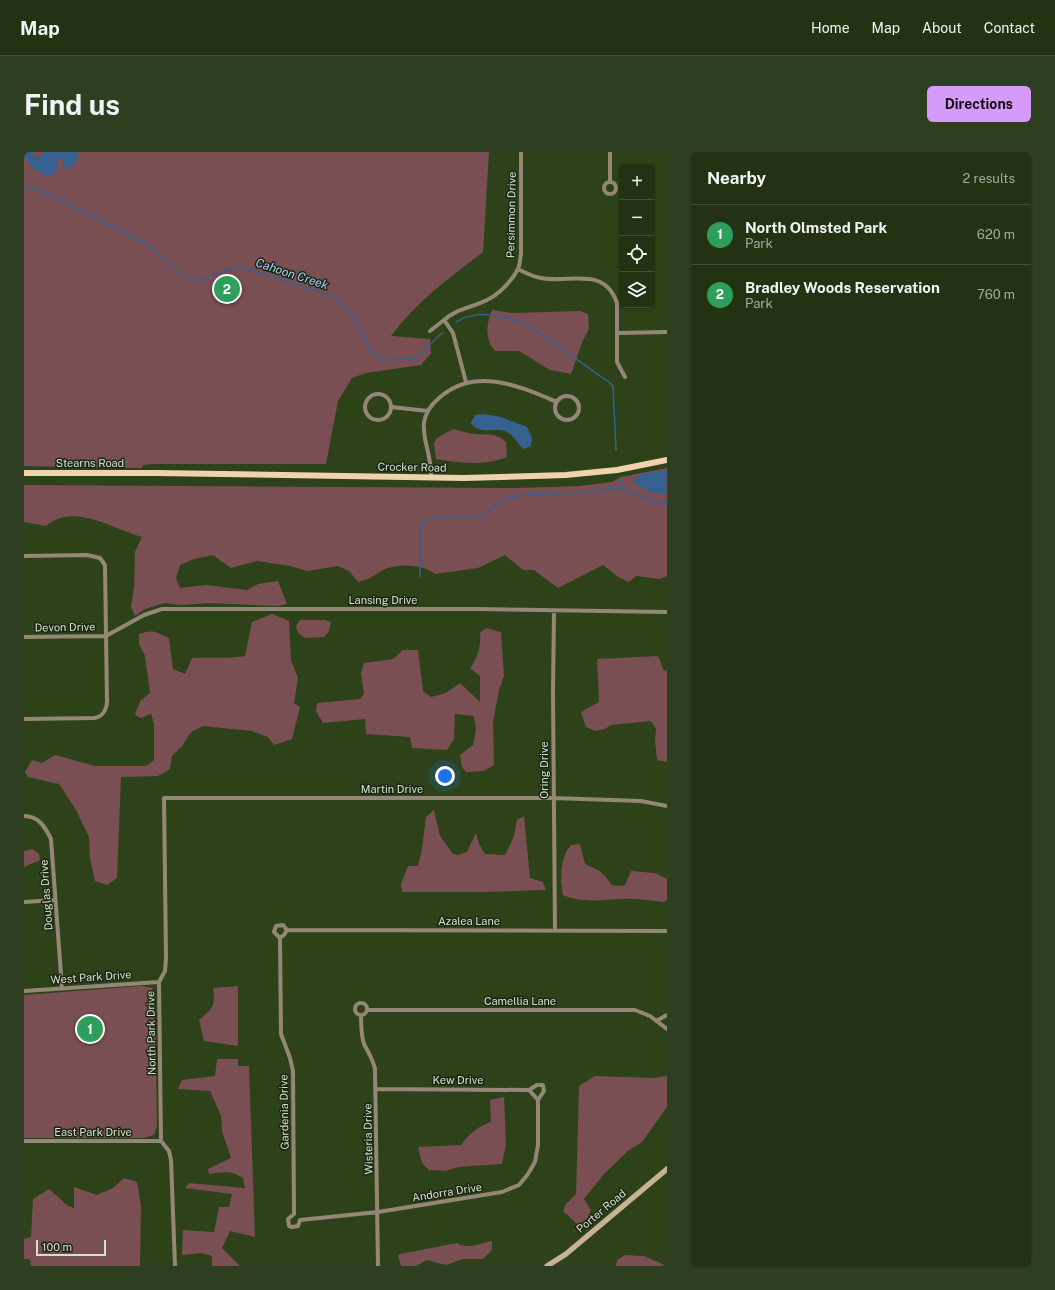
<!DOCTYPE html>
<html lang="en">
<head>
<meta charset="utf-8">
<style>
	:root { --surface:#223213; --page:#2e3e21; --text:#f1f3f6; --muted:#a2aaa0; --line:#3f4d33; --accent:#d69bfa }
	body { margin:0; font-family:"Public Sans",sans-serif; background:var(--page); color:var(--text) }
	.controls { position:absolute; right:12px; top:12px; display:grid; overflow:hidden; border-radius:6px; box-shadow:0 1px 3px #0004 }
	.controls button { width:36px; height:36px; display:grid; place-items:center; padding:0; border:0; border-bottom:1px solid var(--line); background:var(--surface); color:var(--text); font:20px sans-serif }
	.scale { position:absolute; left:12px; bottom:10px; width:70px; box-sizing:border-box; padding-left:4px; border:2px solid #d4e1ca; border-top:0; font-size:11px; line-height:14px; white-space:nowrap; color:#d4e1ca; -webkit-text-stroke:3px #1b2513; paint-order:stroke }
	.you { position:absolute; left:421px; top:624px; width:14px; height:14px; margin:-10px; border:3px solid #fff; border-radius:50%; background:#1a73e8; box-shadow:0 0 0 6px #1a73e833 }
	.badge { display:grid; place-items:center; width:26px; height:26px; border-radius:50%; background:var(--accent); color:#fff; font-size:13px; font-weight:700 }
	.pin { position:absolute; translate:-50% -50%; border:2px solid #fff; box-shadow:0 1px 4px #0006 }
	.list { margin:0; padding:0; list-style:none }
	h2 { display:flex; justify-content:space-between; align-items:center; height:52px; margin:0; padding:0 16px; font-size:17px }
	h2 small { font-size:13px; font-weight:400; color:var(--muted) }
	.list li { display:grid; grid-template-columns:26px 1fr auto; gap:12px; align-items:center; box-sizing:border-box; height:60px; padding:0 16px; border-top:1px solid var(--line) }
	.list b { display:block; font-size:15px; white-space:nowrap }
	.list p { margin:0; font-size:13px; white-space:nowrap; color:var(--muted) }
	.list em { font-size:13px; font-style:normal; color:var(--muted) }
	.icon { flex:none; width:22px; height:22px; fill:none; stroke:currentColor; stroke-width:2; stroke-linecap:round; stroke-linejoin:round }
	.map { position:relative; flex:none; width:643px; height:1114px; overflow:hidden; border-radius:6px }
	header { display:flex; align-items:center; gap:24px; box-sizing:border-box; height:56px; padding:0 20px; background:var(--surface); border-bottom:1px solid var(--line) }
	header strong { font-size:19px }
	nav { display:flex; gap:22px; margin-inline-start:auto; font-size:14px }
	.intro { display:flex; align-items:center; justify-content:space-between; box-sizing:border-box; height:96px; padding:0 24px }
	h1 { margin:0; font-size:28px }
	.button { padding:10px 18px; border-radius:6px; background:var(--accent); color:#111; font-size:14px; font-weight:700 }
	main { display:flex; gap:24px; padding:0 24px }
	aside { flex:1; background:var(--surface); border-radius:6px; box-shadow:0 1px 3px #0004 }
	.map>svg:first-child { display:block }
	.green { fill:#794f54 }
	.water { fill:#356090 }
	.lines { fill:none; stroke-linecap:round; stroke-linejoin:round }
	.stream { stroke:#356090; stroke-width:1.5 }
	.street { stroke:#958775; stroke-width:4 }
	.secondary { stroke:#c9b196; stroke-width:5.5 }
	.primary { stroke:#f1d2ae; stroke-width:6 }
	.labels { text-anchor:middle; dominant-baseline:central; stroke-width:3; stroke-linejoin:round; paint-order:stroke }
	.street-label { font-size:11px; fill:#d4e1ca; stroke:#1b2513 }
	.water-label { font-size:12px; font-style:italic; fill:#aad0fb; stroke:#1b2513 }
</style>
</head>
<body>
<header>
<strong>Map</strong>
<nav><a>Home</a><a>Map</a><a>About</a><a>Contact</a></nav>
</header>
<div class="intro"><h1>Find us</h1><a class="button">Directions</a></div>
<main>
<div class="map">
<svg width="643" height="1114" viewBox="0 0 643 1114">
	<rect width="100%" height="100%" fill="#2d4219"/>
	<path class="green" d="M0 0H465L459 100C426 125 392 150 367 184L406 187 407 201 397 213 342 221 328 226 314 249 302 312H129L119 313 118 316 0 314Z
		M468 158 488 161 556 159 564 162 565 177 559 188 547 222 526 218 495 199H471C461 188 462 171 468 158Z
		M429 277C434 278 439 280 445 281 459 284 471 279 482 290L483 305C462 314 434 311 412 307L410 291 413 286Z
		M643 316V424L636 427 612 424 605 430 594 425 579 413 534 436 510 418H499L481 403 454 416 411 422C398 412 374 411 359 418 350 423 345 428 334 430L325 419 314 414 283 419 267 414 233 409 207 416 189 403 170 407 156 413 152 426 156 436 182 433 223 438 234 432 254 429 263 452 254 454 185 451 156 453 141 451 121 457 111 464 107 454 110 436 111 400 118 385C88 377 50 350 22 374L0 370V333L494 336 555 334 588 330 597 325Z
		M248 462 265 469 267 508 274 526 270 551 276 555 268 587 250 593 244 585 228 579 179 574 167 580 158 594 148 604 146 617 134 624 97 625 93 726 83 733 71 729 66 706 65 685 51 656 35 632 4 625 1 620 8 608 18 611 31 603 71 614H122L130 608V572L127 562 117 566 111 563 116 549 126 541 121 504 115 492V482C129 477 132 480 145 486L149 517 161 522 168 506C186 505 204 507 221 504L228 470Z
		M276 468H301L307 470 305 479 300 485 281 486 274 481 272 474Z
		M462 476 477 480 480 524 475 538 469 570 470 613 460 619 442 620 438 615 436 603 449 593 452 577 450 564 431 562 430 587 423 598 388 596 386 585 342 582 341 567 299 571 292 559 293 551 336 547 340 542 337 521 340 511 369 507 379 498H394L399 539 407 545 422 541 436 531 456 550V524L446 516C454 506 457 493 456 481Z
		M634 504 640 519 643 518V610L633 608 631 588 632 577 627 569 587 573 581 577 571 579 562 575 557 560 575 550 573 507Z
		M410 658 416 684 429 702 434 703 443 700 452 681 455 692 461 702 481 703 490 684 493 668 500 664 506 726 519 730 522 738 462 740H378L377 732 384 714H394L398 697 402 665Z
		M556 692 561 712C566 715 574 717 578 721 589 731 583 736 601 733L607 719 631 721 643 727V748L639 750C624 748 609 746 595 747 575 748 558 751 539 743 536 727 536 705 547 693Z
		M9 697 15 702 16 708 0 715V699Z
		M117 834 128 836 131 843 133 974 130 983 120 986H0V843Z
		M214 834V894L180 889 175 868C188 856 192 856 189 836Z
		M193 907H214V914H225L231 1085 206 1079 198 1096 216 1114H188V1104L177 1101 158 1103 159 1078 190 1080 195 1055H205L208 1042 161 1036 165 1031 221 1036 219 1026C208 1018 198 1020 185 1022L184 1017 207 1006 198 979 197 964 186 939 154 937 158 928 191 924Z
		M571 924 629 926 643 924V955L618 990 604 999 580 1022 560 1047 567 1058 563 1067 554 1073 539 1059 542 1052 552 1042 555 934Z
		M480 945 482 993 478 1012 434 1015 421 1019 405 1018 398 1011 394 995 437 993C445 982 454 974 467 970L466 948Z
		M100 1026 113 1030 117 1054 116 1114H7L6 1107H0V1087L7 1085 9 1047 25 1037 44 1054 50 1056V1035L73 1043 89 1036Z
		M468 1089V1098L459 1107H439L422 1113 403 1108 392 1114H377L374 1104 376 1102 433 1091C442 1098 457 1091 468 1089Z
		M601 1103 620 1104 643 1114H592L593 1108Z"/>
	<path class="water" d="M0 0H10L8 3 10 5H17L19 0H55C53 8 49 21 38 15L40 10 38 7 35 6 33 9C33 18 33 21 25 25L11 18 0 5Z
		M460 262 477 265 503 275 508 286 507 294 499 297C494 292 489 283 483 280 471 274 456 284 447 271L451 263Z
		M643 318 642 342C629 342 617 338 609 328L618 322Z"/>
	<g class="lines">
		<path class="stream" d="M0 35 14 37 121 91 159 124 170 129 209 116 217 115 313 146 326 161 338 180 346 199 362 208 392 206 419 180
			M432 170C451 157 483 163 502 173 530 189 558 212 585 230L589 234 592 298
			M596 328 600 338 633 351 643 350
			M396 425V373C403 362 438 366 451 365 468 363 468 351 482 347 504 340 531 343 555 341 570 340 584 334 600 338"/>
		<path class="street" d="M586 0V30
			M580 36a6 6 0 1 1 12 0a6 6 0 1 1-12 0Z
			M494 117C502 121 509 125 517 126 545 132 580 113 593 151V210L601 225
			M406 179 420 168
			M594 181 643 180
			M442 230 429 181 420 168C434 156 447 156 463 148 474 143 488 129 494 117 496 113 496 107 497 102V0
			M341 255a13 13 0 1 1 26 0a13 13 0 1 1-26 0Z
			M531 256a12 12 0 1 1 24 0a12 12 0 1 1-24 0Z
			M367 255 404 259
			M407 325C408 305 398 287 400 271 401 261 408 252 415 246 451 214 495 234 533 250
			M0 404 63 403 76 406 81 413 83 550C82 559 79 564 71 566L0 567
			M530 458 529 541 531 778
			M0 485 82 484 120 463 138 457H454L643 460
			M0 664C15 664 21 675 27 687L38 836
			M0 750 31 748
			M256 786 260 783 263 778
			M0 839 135 830
			M331 857a6 6 0 1 1 12 0a6 6 0 1 1-12 0Z
			M343 858H611L626 864 643 877
			M337 863C337 873 337 886 341 894 346 903 349 908 351 917L354 1114
			M632 869 643 863
			M352 937 505 938 513 933H519L520 939 514 948V993L511 1010 504 1022 495 1033 478 1040 354 1060 276 1068 274 1074 268 1075 265 1074 264 1067 270 1062 269 919 266 906 257 882 256 786 250 780 252 774 259 773 263 778 642 779
			M505 938 514 948
			M0 989H137
			M151 1114 147 1008 145 999 137 989 135 830 141 819 142 806 140 646H529L617 649 643 654"/>
		<path class="secondary" d="M523 1114 542 1102 643 1017"/>
		<path class="primary" d="M0 321H132L440 326 542 323 593 318 643 308"/>
	</g>
	<g class="labels">
		<g class="street-label">
			<text transform="translate(487 63) rotate(-89)">Persimmon Drive</text>
			<text x="66" y="311">Stearns Road</text>
			<text transform="translate(388 315) rotate(1)">Crocker Road</text>
			<text x="359" y="448">Lansing Drive</text>
			<text transform="translate(41 475) rotate(-1)">Devon Drive</text>
			<text transform="translate(520 618) rotate(-90)">Oring Drive</text>
			<text x="368" y="637">Martin Drive</text>
			<text transform="translate(22 743) rotate(-94)">Douglas Drive</text>
			<text x="445" y="769">Azalea Lane</text>
			<text transform="translate(67 825) rotate(-4)">West Park Drive</text>
			<text x="496" y="849">Camellia Lane</text>
			<text transform="translate(127 881) rotate(-91)">North Park Drive</text>
			<text x="434" y="928">Kew Drive</text>
			<text transform="translate(260 960) rotate(-91)">Gardenia Drive</text>
			<text x="69" y="980">East Park Drive</text>
			<text transform="translate(344 987) rotate(-91)">Wisteria Drive</text>
			<text transform="translate(423 1040) rotate(-9)">Andorra Drive</text>
			<text transform="translate(577 1059) rotate(-40)">Porter Road</text>
		</g>
		<g class="water-label">
			<text transform="translate(268 122) rotate(18)">Cahoon Creek</text>
		</g>
	</g>
</svg>
<div class="controls">
<button>+</button>
<button>−</button>
<button><svg class="icon" aria-label="locate" viewBox="0 0 24 24"><circle cx="12" cy="12" r="6"/><path d="M12 2v4M12 18v4M2 12h4M18 12h4"/></svg></button>
<button><svg class="icon" aria-label="layers" viewBox="0 0 24 24"><path d="M12 4l9 5-9 5-9-5zM3 14l9 5 9-5"/></svg></button>
</div>
<div class="scale">100 m</div>
<div class="you"></div>
<div class="pin badge" style="left:66px;top:877px;background:#2e9e5b">1</div>
<div class="pin badge" style="left:203px;top:137px;background:#2e9e5b">2</div>
</div>
<aside>
<h2>Nearby<small>2 results</small></h2>
<ul class="list">
<li><span class="badge" style="background:#2e9e5b">1</span><div><b>North Olmsted Park</b><p>Park</p></div><em>620 m</em></li>
<li><span class="badge" style="background:#2e9e5b">2</span><div><b>Bradley Woods Reservation</b><p>Park</p></div><em>760 m</em></li>
</ul>
</aside>
</main>
</body>
</html>
